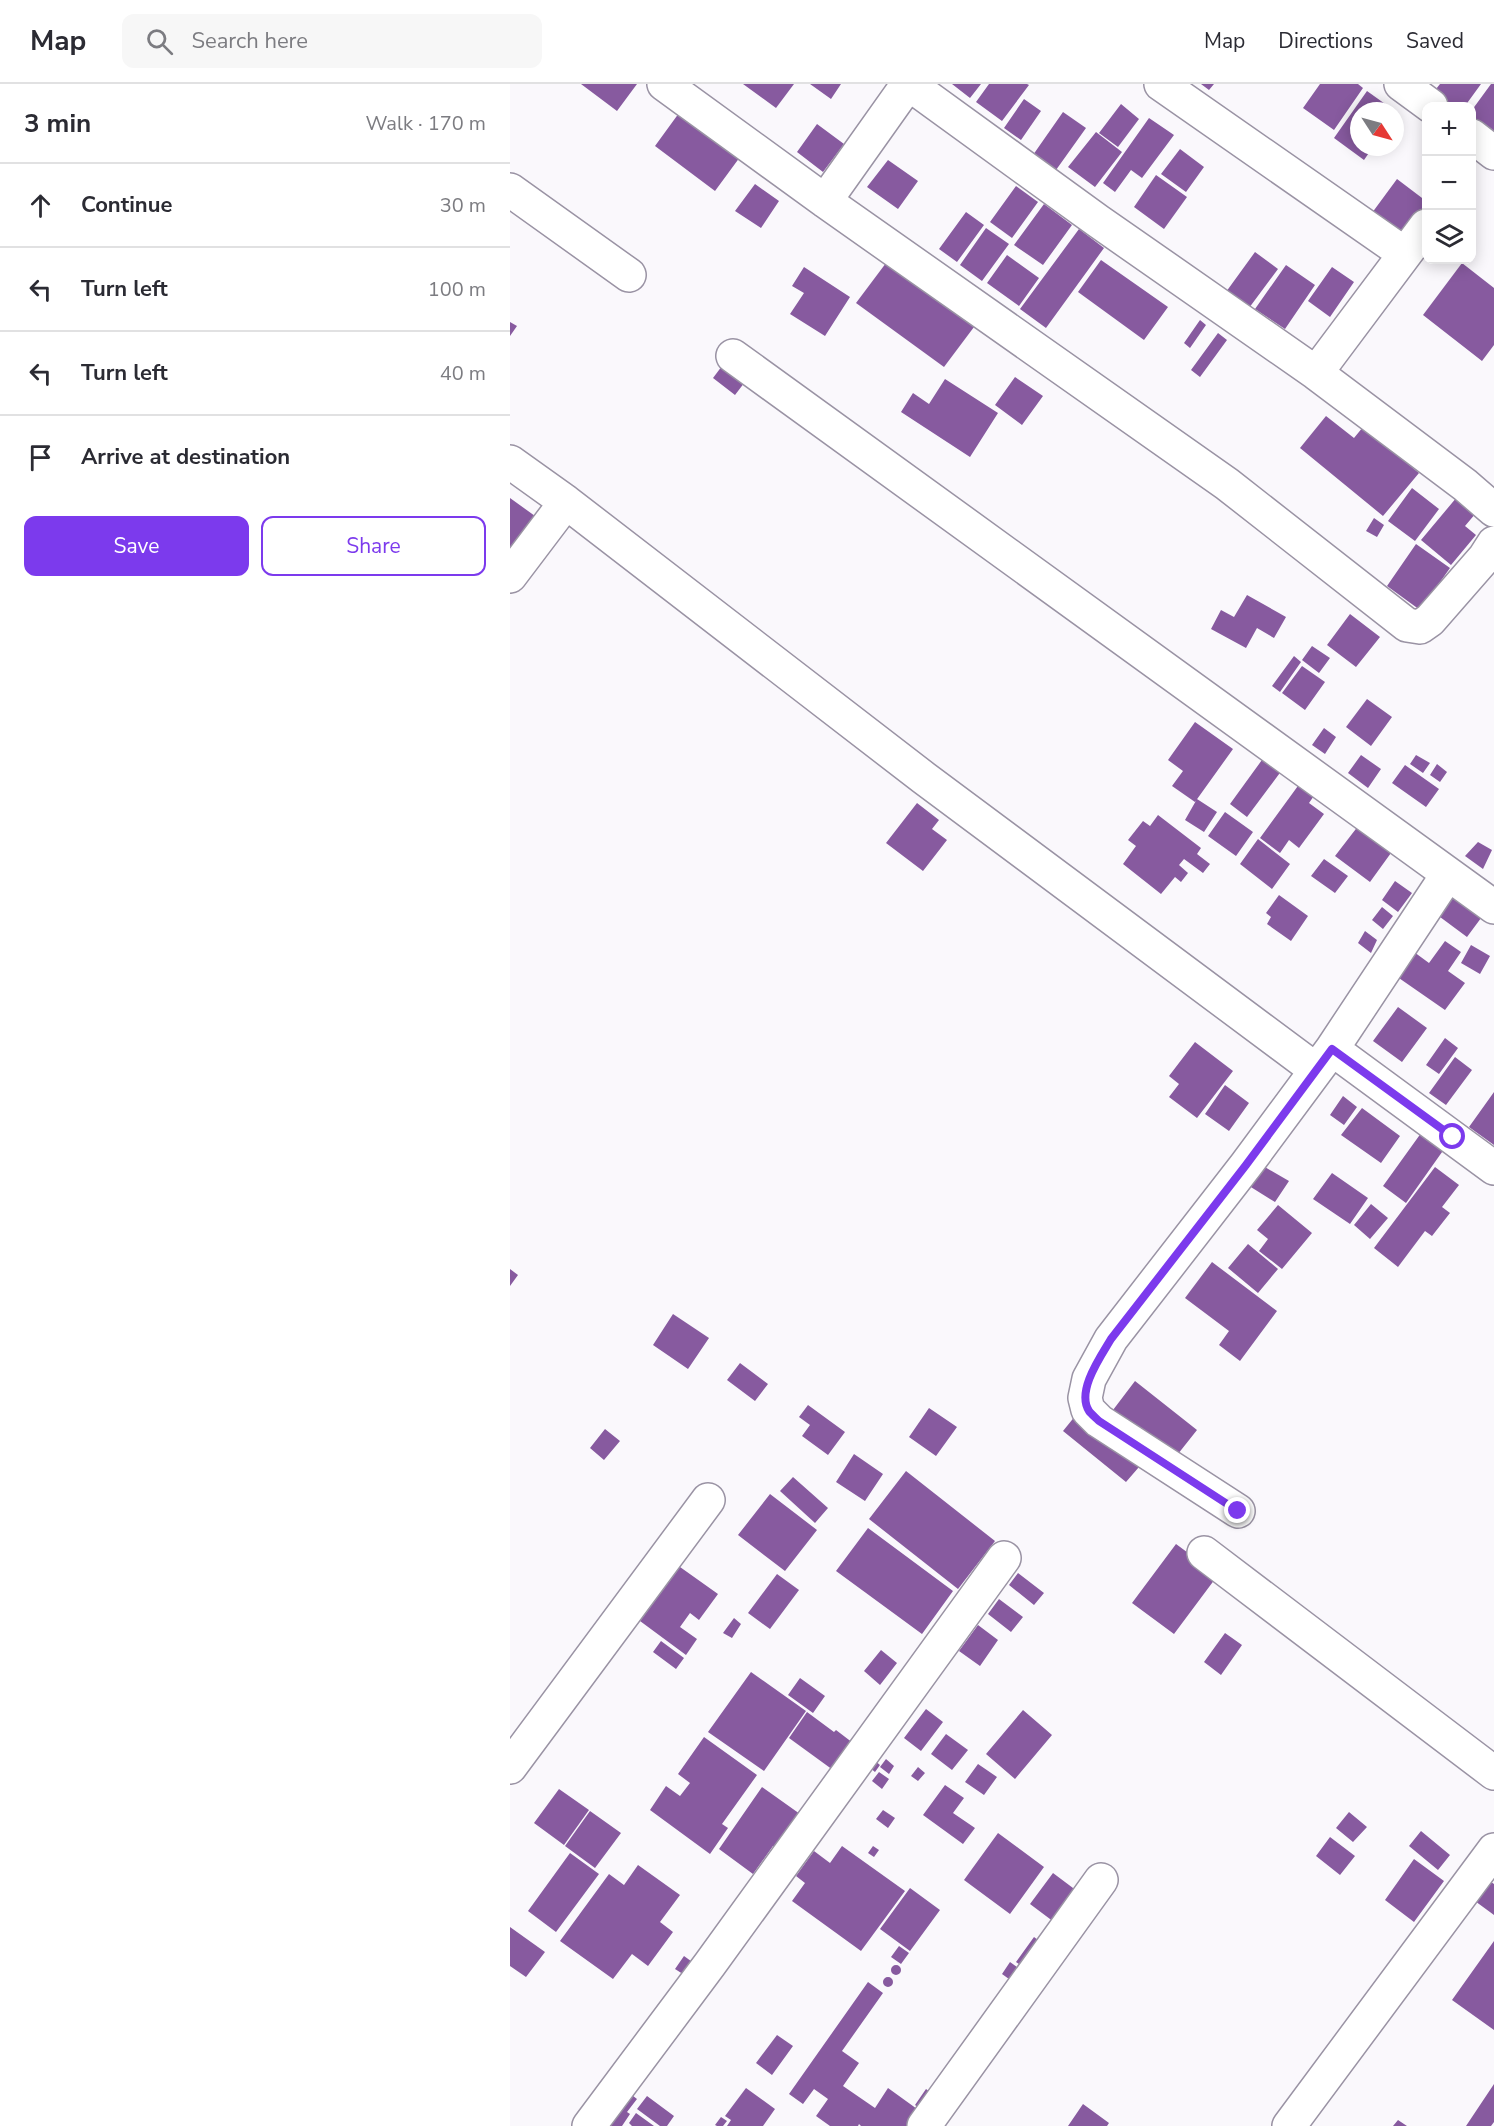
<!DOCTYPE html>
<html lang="en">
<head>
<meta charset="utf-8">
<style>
	:root { --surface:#fff; --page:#f7f7f7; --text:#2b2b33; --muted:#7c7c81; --line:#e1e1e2; --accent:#7c3aed }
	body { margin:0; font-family:"Nunito Sans",sans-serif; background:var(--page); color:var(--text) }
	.controls { position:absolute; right:18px; top:18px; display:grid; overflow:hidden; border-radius:12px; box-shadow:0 3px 15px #0003 }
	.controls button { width:54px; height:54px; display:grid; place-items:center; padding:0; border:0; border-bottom:2px solid var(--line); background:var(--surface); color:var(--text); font:30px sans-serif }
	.compass { position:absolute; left:840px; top:18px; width:54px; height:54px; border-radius:50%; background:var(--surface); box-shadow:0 3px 15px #0003; rotate:126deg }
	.stop { position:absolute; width:18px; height:18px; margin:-14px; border:4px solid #7c3aed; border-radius:50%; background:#fff }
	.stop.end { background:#7c3aed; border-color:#fff; box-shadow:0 2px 6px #0008 }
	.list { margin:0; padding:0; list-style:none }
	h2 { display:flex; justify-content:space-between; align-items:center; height:78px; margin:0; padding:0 24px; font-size:26px }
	h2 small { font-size:20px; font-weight:400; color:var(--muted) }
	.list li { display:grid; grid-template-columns:39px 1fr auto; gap:18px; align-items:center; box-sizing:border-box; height:84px; padding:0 24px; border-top:2px solid var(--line) }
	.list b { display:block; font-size:22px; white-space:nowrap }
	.list em { font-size:20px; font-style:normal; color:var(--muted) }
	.actions { display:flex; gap:12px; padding:18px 24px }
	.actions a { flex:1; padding:14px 0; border:2px solid var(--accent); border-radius:12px; text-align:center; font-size:21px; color:var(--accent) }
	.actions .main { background:var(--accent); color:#fff }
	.icon { flex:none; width:33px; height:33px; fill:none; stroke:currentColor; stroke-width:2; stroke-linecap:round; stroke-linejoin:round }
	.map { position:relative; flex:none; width:984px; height:2042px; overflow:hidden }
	header { display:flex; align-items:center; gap:36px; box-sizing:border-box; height:84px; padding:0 30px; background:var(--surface); border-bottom:2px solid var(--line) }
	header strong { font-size:28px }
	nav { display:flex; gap:33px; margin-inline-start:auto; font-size:21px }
	.search { width:420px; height:54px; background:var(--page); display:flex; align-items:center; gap:15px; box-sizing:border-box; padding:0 21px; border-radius:12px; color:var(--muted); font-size:22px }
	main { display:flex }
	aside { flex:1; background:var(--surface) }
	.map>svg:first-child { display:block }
	.building { fill:#875a9f }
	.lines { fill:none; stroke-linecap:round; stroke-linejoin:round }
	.minor-casing { stroke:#9a93a4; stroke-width:36 }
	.minor { stroke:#fff; stroke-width:33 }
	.route { stroke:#7c3aed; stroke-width:8 }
</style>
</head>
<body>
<header>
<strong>Map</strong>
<div class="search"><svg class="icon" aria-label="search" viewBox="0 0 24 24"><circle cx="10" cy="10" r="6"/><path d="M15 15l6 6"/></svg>Search here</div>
<nav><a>Map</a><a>Directions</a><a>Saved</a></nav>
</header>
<main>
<aside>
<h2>3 min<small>Walk · 170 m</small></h2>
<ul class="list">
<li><svg class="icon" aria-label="ahead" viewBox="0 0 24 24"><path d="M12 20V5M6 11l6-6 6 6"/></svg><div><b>Continue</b></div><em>30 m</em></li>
<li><svg class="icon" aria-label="left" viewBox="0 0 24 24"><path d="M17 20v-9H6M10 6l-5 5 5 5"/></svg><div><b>Turn left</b></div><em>100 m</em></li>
<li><svg class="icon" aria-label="left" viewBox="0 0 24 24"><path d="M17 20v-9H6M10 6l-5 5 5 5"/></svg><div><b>Turn left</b></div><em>40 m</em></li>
<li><svg class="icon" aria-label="arrive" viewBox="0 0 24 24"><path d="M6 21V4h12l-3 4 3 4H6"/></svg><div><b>Arrive at destination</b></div></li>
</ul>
<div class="actions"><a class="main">Save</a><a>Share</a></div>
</aside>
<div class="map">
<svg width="984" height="2042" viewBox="0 0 984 2042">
	<rect width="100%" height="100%" fill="#faf8fc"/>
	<path class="building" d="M71 0H127L107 27Z
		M233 0H284L266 24Z
		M300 0H331L321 15Z
		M442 0H471L460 14Z
		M479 0H517L519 1 492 37 466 18Z
		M691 0H704L699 6Z
		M810 0H848L853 4 824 46 793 24Z
		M930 0H971L955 22H939L922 10Z
		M981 0H984V54L962 38V26Z
		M857 7 885 27H849V63H863L854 76 824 54Z
		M514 15 531 27 511 56 494 44Z
		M611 20 629 35 608 63 589 49Z
		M553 28 576 44 546 86 523 71Z
		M169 29 230 73 205 107 145 62Z
		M639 34 664 51 632 94 621 86 605 108 593 99Z
		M307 40 334 60 313 88 287 68Z
		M586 48 612 68 585 103 558 83Z
		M670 65 694 83 676 108 651 90Z
		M378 76 408 97 388 125 357 103Z
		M646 91 677 113 654 145 624 123Z
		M887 95 916 117V121L891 156 859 133Z
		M245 100 269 117 251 144 225 127Z
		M506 102 528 118 502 154 480 138Z
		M534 120 562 141 533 181 504 161Z
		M456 128 474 141 447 178 429 165Z
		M476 144 499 160 472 197 450 181Z
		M569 145 594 164 536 244 510 225Z
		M745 168 768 185 739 224 716 208Z
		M497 171 529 194 509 222 477 199Z
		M591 176 658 223 634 256 568 208Z
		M376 179 464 243 434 283 346 219Z
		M952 179 984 204V261L972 277 913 231Z
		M776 181 805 201 775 245 745 225Z
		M294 183 340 213 315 252 280 230 294 209 282 202Z
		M822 183 844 198 820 233 798 217Z
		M690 236 696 241 680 264 674 259Z
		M0 238 7 242 0 252Z
		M708 249 717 256 690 293 681 286Z
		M218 274 241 290 225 311 203 294Z
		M505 293 533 312 512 341 485 321Z
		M435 295 488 329 460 373 391 328 403 309 419 320Z
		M816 332 844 354 853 343 909 389 873 432 790 364Z
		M902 404 929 425 905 457 878 437Z
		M947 413 966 429 955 442 966 451 941 481 911 456Z
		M0 414 25 432 0 467Z
		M864 434 874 441 867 453 856 447Z
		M906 460 940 484 910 526 877 502Z
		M737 511 776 533 764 554 747 544 736 564 701 545 711 526 724 533Z
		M840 530 870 553 846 583 817 561Z
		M802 562 820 574 809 589 792 576Z
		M784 572 791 578 770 608 762 602Z
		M792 582 815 598 795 626 772 609Z
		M857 615 882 633 861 662 836 643Z
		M685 638 723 665 685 718 662 702 673 687 658 676Z
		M814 644 826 653 815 670 802 661Z
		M757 669 775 682 737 733 720 720Z
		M851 671 871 685 858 704 838 689Z
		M906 671 920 679 913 689 900 680Z
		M927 680 937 688 930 698 920 691Z
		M895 681 929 705 916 723 882 699Z
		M793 695 808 706 799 719 814 730 789 764 779 756 770 769 750 754Z
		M687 715 707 728 694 748 675 736Z
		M407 719 429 736 422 745 437 756 413 787 376 759Z
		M715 728 743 748 726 772 698 752Z
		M648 731 691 764 687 770 700 780 693 789 674 775 669 781 678 789 671 798 665 793 651 810 613 780 626 762 618 756 633 737 640 742Z
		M852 737 886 762 860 798 825 772Z
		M748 755 780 780 762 805 730 780Z
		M968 758 982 766 973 785 955 772Z
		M814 775 838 792 825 809 801 792Z
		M885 797 902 809 888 828 872 816Z
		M943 807 974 830 957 853 926 830Z
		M769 811 798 832 781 857 757 840 761 833 756 829Z
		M872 823 883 832 873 845 862 836Z
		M855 847 867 856 861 869 848 859Z
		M935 857 951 868 938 887 955 899 935 926 886 892 904 868 919 879Z
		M961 861 980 872 970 890 951 879Z
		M888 923 917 944 892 978 863 957Z
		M935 954 948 964 929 990 916 981Z
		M685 958 723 987 687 1034 659 1013 669 1000 659 992Z
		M945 973 962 986 936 1021 919 1009Z
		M715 1001 739 1019 719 1047 695 1030Z
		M984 1008V1061L959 1043Z
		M833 1012 847 1023 834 1041 820 1031Z
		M852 1024 890 1052 871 1079 831 1051Z
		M914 1045 937 1061 896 1119 873 1102Z
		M748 1079 779 1097 765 1118 736 1100Z
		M925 1083 949 1101 932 1123 940 1129 922 1152 915 1147 888 1183 864 1164Z
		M822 1089 858 1114 840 1140 803 1115Z
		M861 1120 878 1134 860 1155 844 1141Z
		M768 1121 802 1149 772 1185 749 1167 758 1155 747 1146Z
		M738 1160 768 1185 748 1209 718 1184Z
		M702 1178 767 1227 730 1277 709 1261 719 1247 675 1214Z
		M0 1185 8 1191 0 1202Z
		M163 1230 199 1254 178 1285 143 1261Z
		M230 1279 258 1300 245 1317 217 1296Z
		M625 1297 687 1346 664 1375 603 1326Z
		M298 1321 335 1348 318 1371 292 1352 300 1341 289 1333Z
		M419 1324 447 1343 426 1372 399 1353Z
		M566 1331 629 1383 616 1398 553 1347Z
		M95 1345 110 1357 94 1376 80 1364Z
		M344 1370 373 1390 355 1417 326 1398Z
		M396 1387 485 1457 448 1505 359 1435Z
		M283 1393 318 1424 305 1439 270 1407Z
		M260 1410 307 1446 275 1487 228 1451Z
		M358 1444 443 1507 412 1550 326 1487Z
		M666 1460 708 1491 664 1550 622 1519Z
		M170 1483 208 1510 189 1536 180 1529 170 1543 187 1555 176 1571 130 1537Z
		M508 1489 534 1509 524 1521 499 1501Z
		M267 1490 289 1506 260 1545 238 1529Z
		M489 1515 513 1533 501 1548 478 1530Z
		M224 1534 231 1540 222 1554 213 1549Z
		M468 1541 488 1556 470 1582 449 1567Z
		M715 1549 732 1561 711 1591 694 1578Z
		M151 1557 174 1574 166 1585 143 1568Z
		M371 1566 387 1579 370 1601 354 1587Z
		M241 1588 296 1627 254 1687 198 1648Z
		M290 1594 315 1612 303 1629 278 1611Z
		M416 1625 433 1638 411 1667 394 1654Z
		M513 1626 542 1651 505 1695 476 1670Z
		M297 1628 324 1648 326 1646 343 1659 323 1686 279 1654Z
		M436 1650 458 1666 442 1686 421 1670Z
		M194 1653 247 1691 212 1740 218 1744 200 1770 140 1726 156 1702 170 1712 180 1699 168 1690Z
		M376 1675 384 1682 379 1690 370 1683Z
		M364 1676 370 1681 365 1688 359 1683Z
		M468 1680 487 1693 474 1711 455 1698Z
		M408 1683 415 1689 408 1697 401 1692Z
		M369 1688 379 1695 372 1705 362 1697Z
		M435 1701 454 1714 443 1729 465 1744 453 1760 413 1731Z
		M252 1703 290 1730 266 1764 263 1762 243 1790 209 1765Z
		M49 1705 79 1726 54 1761 24 1739Z
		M373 1726 385 1734 378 1744 366 1735Z
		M80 1727 111 1749 85 1784 55 1762Z
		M839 1728 857 1743 843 1758 826 1744Z
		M911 1747 940 1771 928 1786 899 1762Z
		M488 1749 534 1783 500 1830 454 1796Z
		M820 1753 845 1772 830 1791 806 1772Z
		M332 1762 395 1807 351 1867 282 1817 295 1799 286 1792 304 1767 320 1779Z
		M363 1762 369 1766 364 1773 358 1769Z
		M60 1769 89 1790 46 1848 18 1827Z
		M904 1775 934 1797 904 1838 875 1816Z
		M128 1781 170 1811 150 1838 163 1848 138 1882 122 1870 103 1895 50 1857 99 1790 114 1801Z
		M543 1789 575 1813 552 1844 520 1820Z
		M968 1789 984 1800V1831L954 1809Z
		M400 1804 430 1826 400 1867 370 1845Z
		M0 1843 35 1868 16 1893 0 1882Z
		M524 1853 540 1865 522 1889 506 1878Z
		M984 1857V1946L942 1916Z
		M389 1862 399 1869 391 1880 381 1873Z
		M174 1872 185 1880 176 1892 165 1885Z
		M500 1878 518 1891 510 1903 492 1890Z
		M381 1886a5 5 0 1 1 10 0a5 5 0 1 1-10 0Z
		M373 1898a5 5 0 1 1 10 0a5 5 0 1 1-10 0Z
		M358 1898 373 1909 332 1967 349 1979 333 2002 365 2024 378 2004 414 2030 405 2042H351L349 2040 348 2042H320L306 2032 318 2015 304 2005 293 2020 279 2010Z
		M267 1951 283 1962 262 1991 246 1979Z
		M984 2000V2038L981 2042H956Z
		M236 2004 265 2025 253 2042H217L221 2036 215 2032Z
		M416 2005 428 2014 417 2030 405 2021Z
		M118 2008 127 2015 117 2028 120 2030 112 2042H93Z
		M137 2012 164 2032 157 2042H150L127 2025Z
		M573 2020 599 2039 597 2042H558Z
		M126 2029 144 2042H122L119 2039Z
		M211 2033 217 2037 213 2042H207L205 2041Z
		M888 2036 897 2042H883Z"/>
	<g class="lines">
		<defs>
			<path id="minor" d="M154 0 315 117 717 400 897 541 910 543 920 536 975 473 984 459
				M399 0 588 137 806 289 955 401 984 426
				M651 0 895 170
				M891 0 921 22
				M962 52 984 69
				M0 106 119 191
				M315 117 398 0
				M223 272 984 823
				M806 289 916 142
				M0 378 56 418 414 694 806 986
				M0 492 56 418
				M822 965 984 1084
				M728 1427 589 1337 578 1326 575 1314 579 1295 601 1255 736 1081 822 965 938 790
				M694 1469 984 1689
				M0 1683 198 1416
				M79 2042 200 1880 494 1474
				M414 2042 591 1796
				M779 2042 984 1766"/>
		</defs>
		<use href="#minor" class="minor-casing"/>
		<use href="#minor" class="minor"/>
	</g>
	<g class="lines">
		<path class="route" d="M728 1427 589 1337C586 1334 581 1330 579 1327 566 1307 591 1272 601 1255L736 1081 822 965 943 1053"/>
	</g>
</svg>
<div class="controls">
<button>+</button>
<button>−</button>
<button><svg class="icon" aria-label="layers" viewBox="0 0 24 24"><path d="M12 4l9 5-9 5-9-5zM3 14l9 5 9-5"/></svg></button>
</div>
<svg class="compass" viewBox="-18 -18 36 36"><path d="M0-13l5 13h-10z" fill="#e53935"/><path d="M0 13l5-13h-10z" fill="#7c7c81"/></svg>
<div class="stop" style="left:943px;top:1053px"></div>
<div class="stop end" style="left:728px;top:1427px"></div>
</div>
</main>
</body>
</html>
